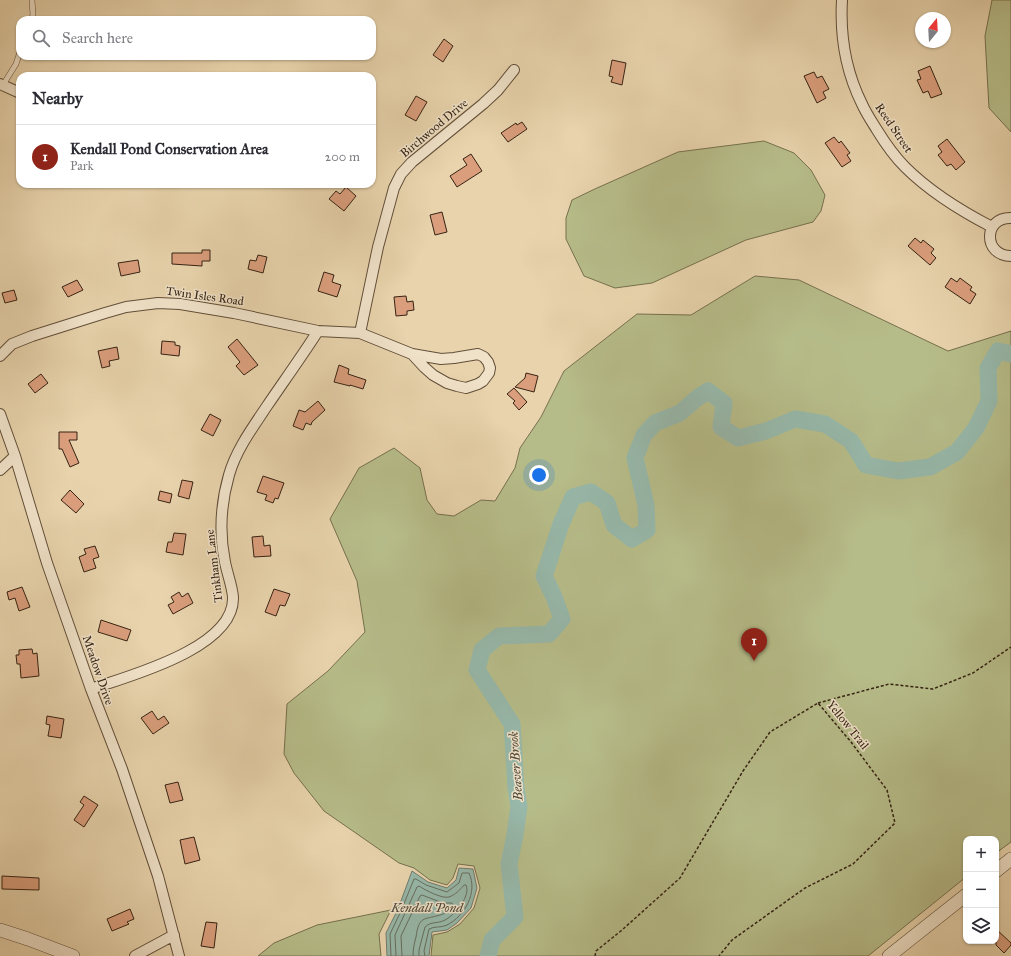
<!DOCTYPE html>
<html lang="en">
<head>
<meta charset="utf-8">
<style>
	:root { --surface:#fff; --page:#f7f7f7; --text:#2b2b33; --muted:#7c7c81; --line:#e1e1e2; --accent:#8f2418 }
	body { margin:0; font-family:"IM FELL Great Primer",serif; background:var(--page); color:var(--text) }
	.controls { position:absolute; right:12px; bottom:12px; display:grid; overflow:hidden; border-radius:8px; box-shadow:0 1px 3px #0004 }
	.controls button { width:36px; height:36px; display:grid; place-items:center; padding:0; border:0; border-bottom:1px solid var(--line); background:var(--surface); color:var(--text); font:20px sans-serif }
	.compass { position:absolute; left:915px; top:12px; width:36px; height:36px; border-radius:50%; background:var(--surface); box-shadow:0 1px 3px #0004; rotate:18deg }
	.you { position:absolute; left:539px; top:475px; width:14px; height:14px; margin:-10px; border:3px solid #fff; border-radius:50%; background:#1a73e8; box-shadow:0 0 0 6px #1a73e833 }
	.badge { display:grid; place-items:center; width:26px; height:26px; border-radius:50%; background:var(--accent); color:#fff; font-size:13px; font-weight:700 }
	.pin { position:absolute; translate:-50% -33px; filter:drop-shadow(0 1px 2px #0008) }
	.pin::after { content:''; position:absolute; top:21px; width:14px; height:12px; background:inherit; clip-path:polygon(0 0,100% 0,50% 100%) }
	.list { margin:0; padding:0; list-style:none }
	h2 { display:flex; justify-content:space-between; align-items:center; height:52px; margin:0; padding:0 16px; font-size:17px }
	h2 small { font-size:13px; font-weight:400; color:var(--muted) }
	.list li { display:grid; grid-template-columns:26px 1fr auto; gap:12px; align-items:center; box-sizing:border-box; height:64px; padding:0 16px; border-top:1px solid var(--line) }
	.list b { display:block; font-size:15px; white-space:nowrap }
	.list p { margin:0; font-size:13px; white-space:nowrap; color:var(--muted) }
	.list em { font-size:13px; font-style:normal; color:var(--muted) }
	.icon { flex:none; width:22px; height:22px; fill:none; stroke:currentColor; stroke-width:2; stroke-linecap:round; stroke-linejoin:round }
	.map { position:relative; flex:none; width:1011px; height:956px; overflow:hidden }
	.search { position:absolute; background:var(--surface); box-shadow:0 1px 3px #0004; left:16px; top:16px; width:360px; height:44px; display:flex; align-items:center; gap:10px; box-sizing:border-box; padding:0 14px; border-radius:12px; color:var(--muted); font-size:15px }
	.panel { position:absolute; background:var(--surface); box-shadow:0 1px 3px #0004; left:16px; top:72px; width:360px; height:116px; border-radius:12px }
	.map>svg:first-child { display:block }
	.green { fill:#b6bc89; stroke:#76704e }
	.water { fill:#97b8aa; stroke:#707c6e }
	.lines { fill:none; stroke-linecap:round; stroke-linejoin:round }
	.shore { stroke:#666e5e; stroke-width:1 }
	.river { stroke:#97b8aa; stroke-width:17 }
	.building { fill:#da9e7c; stroke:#362313 }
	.service-casing { stroke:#624f39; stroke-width:6 }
	.minor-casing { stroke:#624f39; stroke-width:12 }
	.tertiary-casing { stroke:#624f39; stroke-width:14 }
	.path { stroke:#362313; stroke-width:1.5; stroke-dasharray:3 2; stroke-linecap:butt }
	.service { stroke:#f0e2c9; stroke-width:5 }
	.minor { stroke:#f0e2c9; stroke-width:10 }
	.tertiary { stroke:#f0e2c9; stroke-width:13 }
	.labels { text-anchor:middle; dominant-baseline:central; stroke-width:3; stroke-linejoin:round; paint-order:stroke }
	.street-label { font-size:12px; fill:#362313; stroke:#f0e2c9 }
	.water-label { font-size:13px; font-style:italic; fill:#4e4839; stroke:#f0e2c9 }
</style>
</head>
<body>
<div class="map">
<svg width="1011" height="956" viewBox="0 0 1011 956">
	<rect width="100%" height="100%" fill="#e8d3ac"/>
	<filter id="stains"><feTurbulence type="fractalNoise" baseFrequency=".005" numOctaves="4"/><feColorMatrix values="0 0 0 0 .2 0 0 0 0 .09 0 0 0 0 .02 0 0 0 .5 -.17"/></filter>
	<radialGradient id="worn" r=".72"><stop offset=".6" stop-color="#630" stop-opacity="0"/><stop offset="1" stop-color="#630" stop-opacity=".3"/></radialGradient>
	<path class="green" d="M992 0H1011V132L989 108 985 36Z
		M764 141 794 153 811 170 825 195 821 211 813 222 746 240 652 283 615 288 584 276 566 239V218L572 200 597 188 678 152Z
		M755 276 799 280 948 351 1011 331V842L996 853V839H966V877L868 956H431L433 935 447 932 460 924 474 908 480 888 474 866 458 864 453 878 447 885 430 880 414 868 399 863 324 811 294 773 284 754 287 704 328 671 365 632 357 581 330 519 359 468 394 448 420 468 427 500 437 514 454 516 481 500 495 501 515 468 520 448 541 417 564 371 637 314 691 315Z
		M391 910 379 934 381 956H258L274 943 317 925Z"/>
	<path class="water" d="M459 868 473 869 477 888 471 908 457 923 447 930 432 932 429 956H387L386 933 398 909 412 871 428 882 447 888 456 880Z"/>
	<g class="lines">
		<path class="shore" d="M391 956 390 934 401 911 414 879H416L426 885 447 892 459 883 462 873H469C478 892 465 916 447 925 441 928 434 926 429 929L424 951 425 956
			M396 956 395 935 417 887 419 886C425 890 442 899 449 897 455 895 461 889 464 885H466C471 896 455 915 445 920 438 924 431 921 425 927L419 950V956
			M402 956 401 936 420 896 422 895 443 903H452L453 906C449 910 445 914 440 915 423 920 419 916 416 937 414 944 413 950 413 956"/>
		<path class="river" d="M488 956 492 940 515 917 509 864 515 835 519 806 516 788 512 724 477 670 482 650 499 636 549 634 562 619 554 597 544 576 561 524 573 497 591 492 607 503 614 525 632 539 647 530 646 505 635 458 644 435 655 423 680 413 697 398 708 391 724 403 721 427 738 438 766 431 795 419 825 424 851 441 866 465 898 471 930 467 957 452 976 428 989 401 988 368 998 351 1011 354"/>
	</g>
	<path class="building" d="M444 39 453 46 443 62 433 55Z
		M612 60 626 63 622 85 611 82 613 77 609 76Z
		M930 66 942 94 931 98 928 91 923 93 917 80 921 79 918 71Z
		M814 72 817 78 822 76 829 89 823 92 826 98 817 103 804 76Z
		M416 96 427 102 416 121 405 115Z
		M522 122 527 129 508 142 501 133 516 123 517 125Z
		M834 137 839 143 841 141 850 153 847 155 851 161 842 167 825 143Z
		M947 139 965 162 956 170 951 164 947 166 938 155 942 152 938 146Z
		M471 154 482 171 457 187 450 176 467 165 463 159Z
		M346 187 356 196 344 211 329 199 336 191 340 194Z
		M442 212 447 232 435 235 430 215Z
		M915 238 921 243 923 240 934 249 931 253 936 258 930 265 908 246Z
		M202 250H210V261H202V266L172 264V253H202Z
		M258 255 267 257 263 273 248 269 250 260 256 261Z
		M138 260 140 272 121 276 118 263Z
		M324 272 334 275 332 282 341 285 337 297 318 291Z
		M951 278 957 282 960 278 972 287 970 290 976 294 970 304 945 287Z
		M77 280 83 290 68 297 62 287Z
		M14 290 17 300 5 303 2 293Z
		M406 296 407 302 413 301 414 310 407 311V315L396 316 394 297Z
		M237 339 258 365 244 375 236 366 240 362 228 347Z
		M162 341 175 342V345L180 346 179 356 161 354Z
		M117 347 119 359 109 361 110 366 102 368 98 351Z
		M339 365 349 369 348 374 366 380 363 389 350 385V386L334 382Z
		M526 373 538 376 534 392 515 387 525 378Z
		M41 374 48 383 35 393 28 384Z
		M514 388 527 402 519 410 513 403 515 401 507 394Z
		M318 401 325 410 312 422 311 425 306 423 303 430 293 426 299 410 305 412Z
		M210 414 221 420 213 436 201 430Z
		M59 432H77V440H69L79 463 70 467 62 449H59Z
		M263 476 284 483 278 499 275 498 273 503 265 500 267 495 257 492Z
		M182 480 193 482 189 499 178 496Z
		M70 490 84 504 76 513 61 500Z
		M160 491 172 494 170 503 158 500Z
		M174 533 186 534 183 555 166 552 168 542H172Z
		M263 536 264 546 270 545 271 556 254 557 252 537Z
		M95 546 99 557 93 559 96 568 84 572 79 557 86 554 84 549Z
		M22 587 30 607 19 611 15 598 9 600 7 592Z
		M274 589 290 594 285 606 280 605 276 616 265 612Z
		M179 592 182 597 188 593 193 603 173 614 168 605 174 602 171 597Z
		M101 620 131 630 127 641 98 632Z
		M32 649 33 654 37 653 39 676 21 678 20 664H17L16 655H19V650Z
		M152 711 158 720 164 716 169 723 153 734 141 718Z
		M47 716 64 719 61 738 48 736 50 725 46 724Z
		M178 782 183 800 170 803 165 785Z
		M84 796 98 805 84 827 74 820 84 805 80 802Z
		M194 837 200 860 185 864 180 840Z
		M2 876 39 878V890L2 889Z
		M130 909 134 919 127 922 129 924 112 931 107 919Z
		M206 922 217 923 214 948 201 946Z
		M996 929 1011 943V945L1004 953 996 945Z"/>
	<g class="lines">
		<defs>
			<path id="service" d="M31 20 33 15 32 0
				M3 85 16 64 20 52"/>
			<path id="minor" d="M842 0C840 35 846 72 862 104 866 113 872 122 877 130 885 143 894 156 905 167 930 192 961 211 992 227
				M0 84 20 93
				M1011 218C983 217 983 256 1011 256
				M360 333 378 247 394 188 401 174 412 162 483 104 498 90 514 70
				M0 356 12 344 32 336 105 313 126 307 158 303 180 304 234 313 318 331 360 333 412 354 441 359 454 358 478 354 484 357 488 362 490 368 489 373 483 381 478 384 466 388 457 386 447 383 433 375 424 367 412 354
				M0 414 15 456 47 563 91 689 122 769 158 876 179 956
				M0 470 15 456
				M91 689C129 676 235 648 233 597 232 585 227 573 225 562 219 533 221 503 229 475 236 450 253 427 267 406 284 381 302 356 318 331
				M135 956 174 935"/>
			<path id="tertiary" d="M996 871 1011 859
				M0 930 28 939 73 956
				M889 956 966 895"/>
		</defs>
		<use href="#service" class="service-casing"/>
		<use href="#minor" class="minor-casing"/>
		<use href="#tertiary" class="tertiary-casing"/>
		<path class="path" d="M818 703 889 684 933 689 973 673 1011 647
			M595 956 596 951 622 930 680 878 743 771 770 732 818 703 851 742 887 790 895 823 853 864 805 888 732 940 719 956"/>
		<use href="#service" class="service"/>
		<use href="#minor" class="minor"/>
		<use href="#tertiary" class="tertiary"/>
	</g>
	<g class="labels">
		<g class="street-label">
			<text transform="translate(434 128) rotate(-40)">Birchwood Drive</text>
			<text transform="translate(894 128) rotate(56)">Reed Street</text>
			<text transform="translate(205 296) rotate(8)">Twin Isles Road</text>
			<text transform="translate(214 566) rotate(-97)">Tinkham Lane</text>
			<text transform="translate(98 670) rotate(71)">Meadow Drive</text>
			<text transform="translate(848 725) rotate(51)">Yellow Trail</text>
		</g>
		<g class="water-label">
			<text transform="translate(516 766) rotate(-94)">Beaver Brook</text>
			<text x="427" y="908">Kendall Pond</text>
		</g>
	</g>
	<rect width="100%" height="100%" filter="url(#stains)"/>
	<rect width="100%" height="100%" fill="url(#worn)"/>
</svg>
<div class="controls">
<button>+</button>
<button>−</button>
<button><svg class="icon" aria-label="layers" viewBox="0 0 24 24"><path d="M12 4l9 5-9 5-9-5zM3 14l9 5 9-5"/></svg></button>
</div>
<svg class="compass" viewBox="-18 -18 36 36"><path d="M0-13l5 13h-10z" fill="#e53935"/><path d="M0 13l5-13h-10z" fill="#7c7c81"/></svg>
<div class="you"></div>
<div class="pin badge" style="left:754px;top:661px">1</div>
<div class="search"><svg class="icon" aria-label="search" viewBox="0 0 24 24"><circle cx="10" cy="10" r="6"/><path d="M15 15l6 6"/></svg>Search here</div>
<section class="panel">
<h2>Nearby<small></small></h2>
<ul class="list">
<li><span class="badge">1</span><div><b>Kendall Pond Conservation Area</b><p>Park</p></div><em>200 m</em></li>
</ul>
</section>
</div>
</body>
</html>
